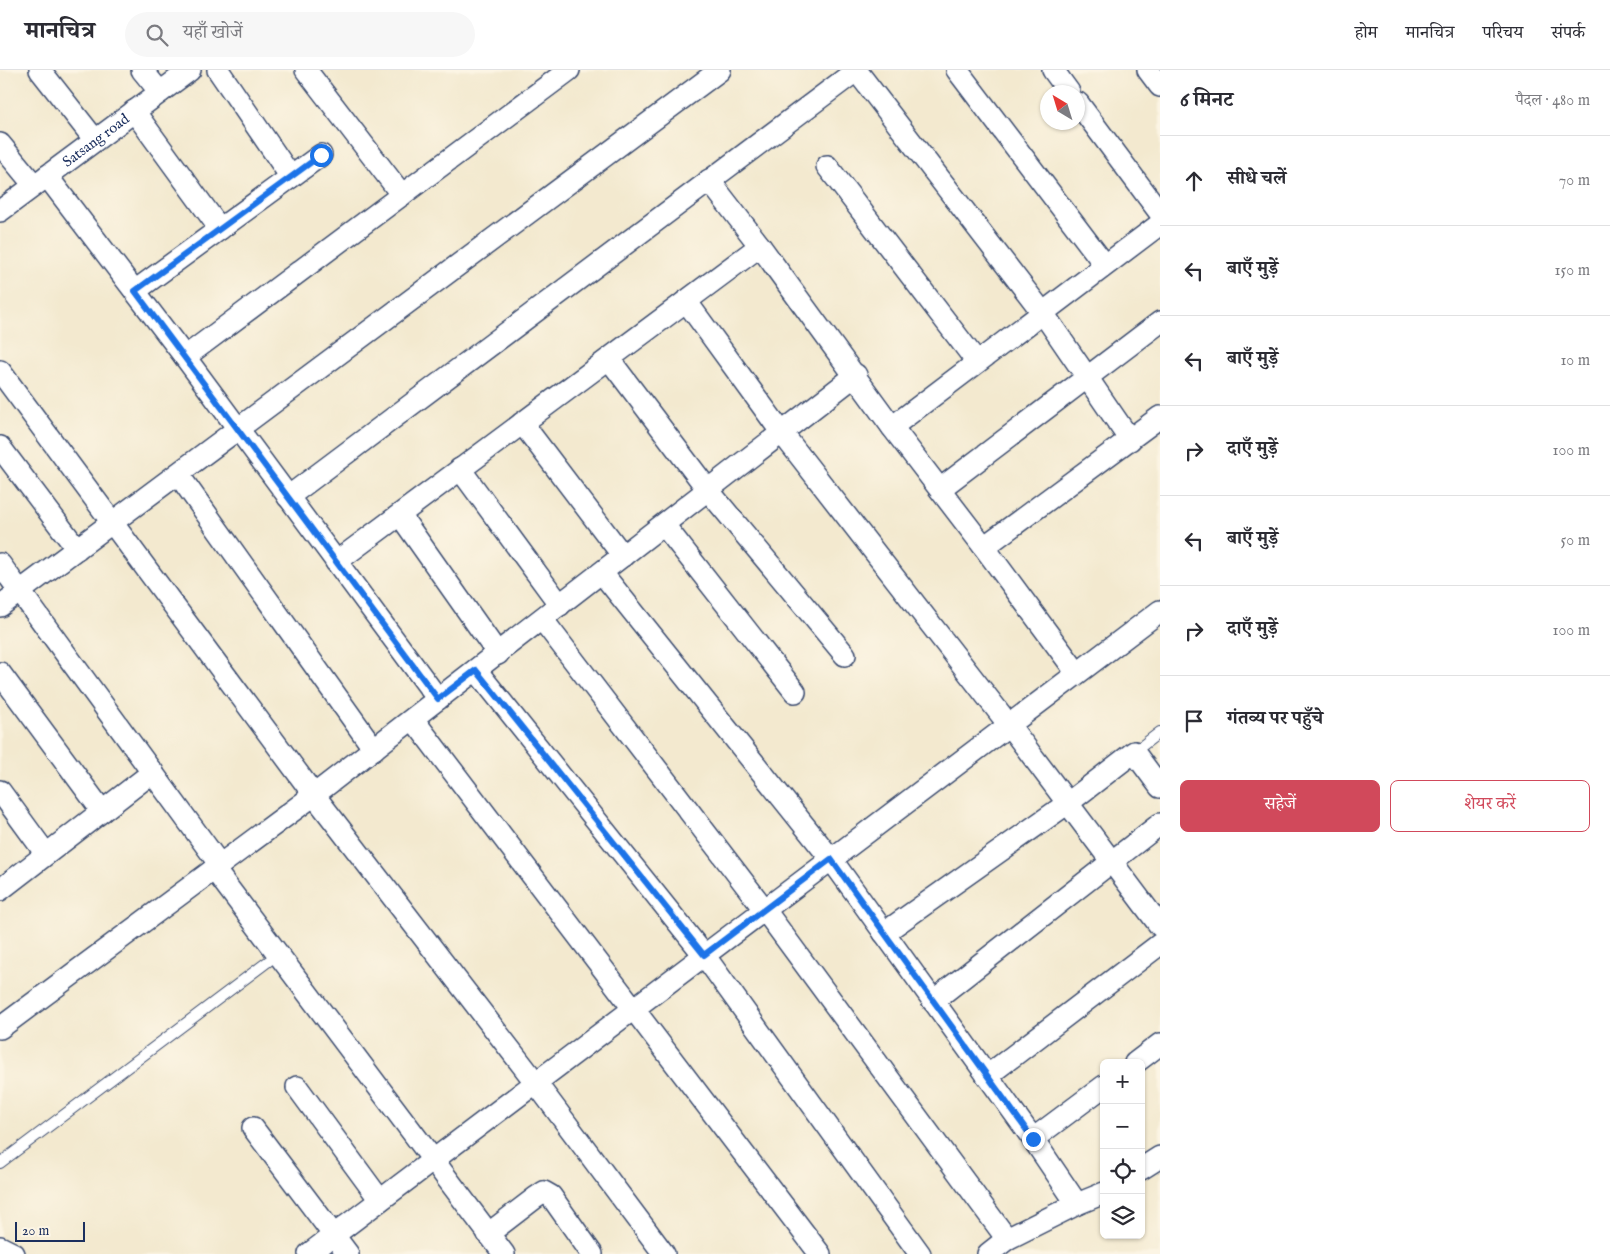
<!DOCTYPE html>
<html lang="hi">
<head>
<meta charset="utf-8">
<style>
	:root { --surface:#fff; --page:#f7f7f7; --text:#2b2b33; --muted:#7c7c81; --line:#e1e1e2; --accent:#d1495b }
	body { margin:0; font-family:"IM FELL English","Noto Serif Devanagari",serif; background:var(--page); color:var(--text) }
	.controls { position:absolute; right:15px; bottom:15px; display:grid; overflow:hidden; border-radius:8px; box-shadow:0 1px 4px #0004 }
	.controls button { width:45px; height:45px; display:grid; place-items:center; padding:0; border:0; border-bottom:1px solid var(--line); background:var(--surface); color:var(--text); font:25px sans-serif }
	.compass { position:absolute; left:1040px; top:15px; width:45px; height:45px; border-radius:50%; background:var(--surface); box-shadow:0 1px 4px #0004; rotate:322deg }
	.scale { position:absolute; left:15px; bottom:12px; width:70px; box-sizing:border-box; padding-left:5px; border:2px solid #1b2f5e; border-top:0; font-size:14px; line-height:18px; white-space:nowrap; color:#1b2f5e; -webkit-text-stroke:4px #fcf5e5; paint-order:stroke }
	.stop { position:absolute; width:15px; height:15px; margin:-11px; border:4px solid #1a73e8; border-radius:50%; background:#fff }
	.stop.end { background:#1a73e8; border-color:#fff; box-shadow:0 1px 5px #0008 }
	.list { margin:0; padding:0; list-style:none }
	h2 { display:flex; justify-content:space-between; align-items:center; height:65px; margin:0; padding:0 20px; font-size:21px }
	h2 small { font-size:16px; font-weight:400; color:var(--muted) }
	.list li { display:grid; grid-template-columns:32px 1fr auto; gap:15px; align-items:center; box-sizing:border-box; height:90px; padding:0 20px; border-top:1px solid var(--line) }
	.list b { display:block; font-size:19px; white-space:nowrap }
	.list em { font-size:16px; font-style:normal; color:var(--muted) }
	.actions { display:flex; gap:10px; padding:15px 20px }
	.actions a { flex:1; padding:11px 0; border:1px solid var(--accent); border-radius:8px; text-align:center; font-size:18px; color:var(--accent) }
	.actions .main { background:var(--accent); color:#fff }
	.icon { flex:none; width:28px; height:28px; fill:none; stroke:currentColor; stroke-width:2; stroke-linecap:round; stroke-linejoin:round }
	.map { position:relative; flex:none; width:1160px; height:1184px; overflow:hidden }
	header { display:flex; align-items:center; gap:30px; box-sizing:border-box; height:70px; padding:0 25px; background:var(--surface); border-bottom:1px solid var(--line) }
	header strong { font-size:24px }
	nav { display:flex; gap:28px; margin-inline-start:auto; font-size:18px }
	.search { width:350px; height:45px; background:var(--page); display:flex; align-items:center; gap:12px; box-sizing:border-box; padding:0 18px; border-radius:28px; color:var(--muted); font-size:19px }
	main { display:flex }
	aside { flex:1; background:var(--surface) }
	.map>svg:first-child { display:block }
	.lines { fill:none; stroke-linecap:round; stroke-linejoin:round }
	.lane-casing { stroke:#3b4b6f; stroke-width:12 }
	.street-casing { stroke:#3b4b6f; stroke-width:24 }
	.lane { stroke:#fff; stroke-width:10 }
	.street { stroke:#fff; stroke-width:21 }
	.route { stroke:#1a73e8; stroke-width:6 }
	.labels { text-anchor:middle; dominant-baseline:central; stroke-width:5; stroke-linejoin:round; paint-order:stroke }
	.street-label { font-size:15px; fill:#1b2f5e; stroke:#fcf5e5 }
</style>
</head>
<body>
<header>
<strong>मानचित्र</strong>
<div class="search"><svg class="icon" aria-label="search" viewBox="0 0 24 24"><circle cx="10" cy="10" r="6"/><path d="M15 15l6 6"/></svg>यहाँ खोजें</div>
<nav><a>होम</a><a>मानचित्र</a><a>परिचय</a><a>संपर्क</a></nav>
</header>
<main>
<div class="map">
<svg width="1160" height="1184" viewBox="0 0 1160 1184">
	<rect width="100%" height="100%" fill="#fcf5e5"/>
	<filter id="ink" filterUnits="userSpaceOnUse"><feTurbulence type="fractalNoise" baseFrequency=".02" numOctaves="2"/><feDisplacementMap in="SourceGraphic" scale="10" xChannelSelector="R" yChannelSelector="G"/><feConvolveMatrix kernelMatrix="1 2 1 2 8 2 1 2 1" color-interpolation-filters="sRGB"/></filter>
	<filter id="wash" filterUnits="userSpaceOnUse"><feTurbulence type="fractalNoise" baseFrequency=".0096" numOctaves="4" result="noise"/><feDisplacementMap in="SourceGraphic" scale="20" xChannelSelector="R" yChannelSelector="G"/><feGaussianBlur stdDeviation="1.12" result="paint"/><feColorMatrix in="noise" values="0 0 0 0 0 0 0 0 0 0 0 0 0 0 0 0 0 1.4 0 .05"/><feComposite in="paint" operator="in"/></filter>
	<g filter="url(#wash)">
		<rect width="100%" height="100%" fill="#f3e9cf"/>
	</g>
	<g filter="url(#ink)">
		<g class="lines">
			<defs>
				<path id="lane" d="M1134 682 1160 662
					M0 1093 278 884"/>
				<g id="street">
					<path d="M40 0 95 70"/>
					<path d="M142 0 160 22"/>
					<path d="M218 0 291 107"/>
					<path d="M306 0 402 125"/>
					<path d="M856 0 1043 243 1130 370"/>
					<path d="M957 0 1105 195"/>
					<path d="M1053 0 1069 22"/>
					<path d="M1148 0 1160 16"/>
					<path d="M1078 33 1160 143"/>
					<path d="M134 41 220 159"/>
					<path d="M0 74 34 115"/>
					<path d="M827 96 977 292"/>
					<path d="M47 106 185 287 438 629"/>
					<path d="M709 110 760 176"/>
					<path id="s1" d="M0 141 190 0"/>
					<path d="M135 221 321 85"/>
					<path d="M686 231 782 363 1009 655 1160 856"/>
					<path d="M185 287 569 0"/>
					<path d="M609 289 708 420 845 585"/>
					<path d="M0 301 314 725 536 1013 664 1184"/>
					<path d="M522 353 623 486"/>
					<path d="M892 357 1160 154"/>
					<path d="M0 377 77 479"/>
					<path d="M460 399 560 535"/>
					<path d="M178 404 374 679"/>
					<path d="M940 419 1160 252"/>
					<path d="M288 427 857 0"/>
					<path d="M400 445 498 584"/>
					<path d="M664 455 795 622"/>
					<path d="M984 477 1160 347"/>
					<path d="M336 492 760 176 892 357 984 477 1077 603"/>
					<path d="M0 494 220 795"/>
					<path d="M602 503 831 789 1033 1069 1077 1134 1104 1123"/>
					<path d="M0 536 720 0"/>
					<path d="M542 549 764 839 1007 1169"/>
					<path d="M476 600 704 885 920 1184"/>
					<path d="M0 603 102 741"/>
					<path d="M413 649 820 1184"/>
					<path d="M0 721 46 784"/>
					<path d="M214 799 504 1184"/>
					<path d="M0 820 153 702"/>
					<path d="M884 863 1068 733 1134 682 1160 717"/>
					<path d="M933 931 1160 754"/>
					<path d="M0 958 314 725 856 305"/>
					<path d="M1135 993 1160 974"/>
					<path d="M987 1006 1160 874"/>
					<path d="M297 1017 380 1130"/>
					<path d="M253 1058 348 1184"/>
					<path d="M1033 1069 1104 1016"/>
					<path d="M1141 1099 1160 1087"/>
					<path d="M488 1164 535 1128 544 1122 551 1126 592 1184"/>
					<path d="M0 1177 14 1184"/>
					<path d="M309 1184 1160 541"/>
					<path d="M988 1184 1007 1169 1077 1134"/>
				</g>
			</defs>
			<use href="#lane" class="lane-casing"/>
			<use href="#street" class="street-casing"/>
			<use href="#lane" class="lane"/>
			<use href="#street" class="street"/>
		</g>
	</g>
	<g class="lines" filter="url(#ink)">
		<path class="route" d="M321 85 135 221 438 629 476 600 704 885 831 789 1033 1069"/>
	</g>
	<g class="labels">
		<g class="street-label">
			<text stroke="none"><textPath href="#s1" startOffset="119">Satsang road</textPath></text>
		</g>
	</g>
</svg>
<div class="controls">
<button>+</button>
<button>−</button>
<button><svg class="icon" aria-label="locate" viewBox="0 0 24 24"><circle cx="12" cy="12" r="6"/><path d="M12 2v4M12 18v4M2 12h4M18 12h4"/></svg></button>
<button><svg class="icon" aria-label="layers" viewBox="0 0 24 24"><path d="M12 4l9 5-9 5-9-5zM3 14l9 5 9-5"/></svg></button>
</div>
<svg class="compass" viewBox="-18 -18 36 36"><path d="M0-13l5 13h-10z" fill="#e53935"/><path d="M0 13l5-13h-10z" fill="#7c7c81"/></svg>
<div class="scale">20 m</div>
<div class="stop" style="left:321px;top:85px"></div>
<div class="stop end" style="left:1033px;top:1069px"></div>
</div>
<aside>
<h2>6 मिनट<small>पैदल · 480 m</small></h2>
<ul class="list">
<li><svg class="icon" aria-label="ahead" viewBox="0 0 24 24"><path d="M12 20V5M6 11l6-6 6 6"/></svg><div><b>सीधे चलें</b></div><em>70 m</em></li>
<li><svg class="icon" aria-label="left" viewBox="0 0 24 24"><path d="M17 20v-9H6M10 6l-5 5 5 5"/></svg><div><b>बाएँ मुड़ें</b></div><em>150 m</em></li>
<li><svg class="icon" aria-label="left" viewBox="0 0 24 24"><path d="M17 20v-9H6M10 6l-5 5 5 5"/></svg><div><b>बाएँ मुड़ें</b></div><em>10 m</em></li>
<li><svg class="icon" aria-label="right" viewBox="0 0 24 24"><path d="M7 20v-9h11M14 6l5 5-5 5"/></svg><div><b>दाएँ मुड़ें</b></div><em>100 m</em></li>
<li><svg class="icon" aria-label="left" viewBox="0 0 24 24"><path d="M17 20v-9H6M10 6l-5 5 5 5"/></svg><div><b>बाएँ मुड़ें</b></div><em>50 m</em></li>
<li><svg class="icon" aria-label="right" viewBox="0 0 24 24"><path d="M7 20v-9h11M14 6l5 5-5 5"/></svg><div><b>दाएँ मुड़ें</b></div><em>100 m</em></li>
<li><svg class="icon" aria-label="arrive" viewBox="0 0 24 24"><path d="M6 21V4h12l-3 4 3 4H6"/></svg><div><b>गंतव्य पर पहुँचे</b></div></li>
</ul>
<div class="actions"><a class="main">सहेजें</a><a>शेयर करें</a></div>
</aside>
</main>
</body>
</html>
